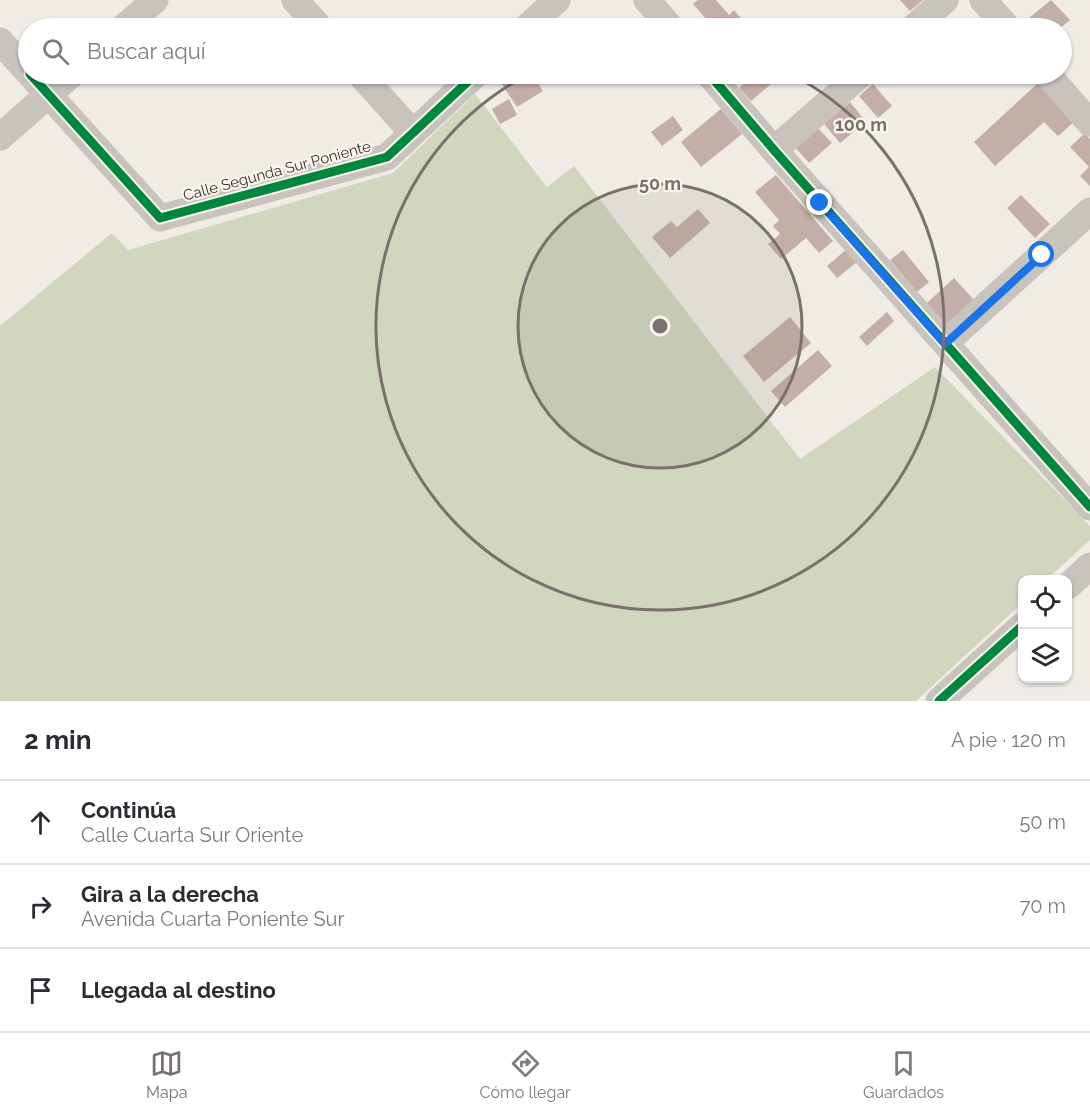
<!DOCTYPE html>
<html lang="es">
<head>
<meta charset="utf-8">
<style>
	:root { --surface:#fff; --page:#f7f7f7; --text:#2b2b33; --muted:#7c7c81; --line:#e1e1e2; --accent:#7a716c }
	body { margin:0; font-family:Raleway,sans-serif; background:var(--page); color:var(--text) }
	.controls { position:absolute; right:18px; bottom:18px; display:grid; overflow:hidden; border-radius:12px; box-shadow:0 2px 4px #0004 }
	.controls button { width:54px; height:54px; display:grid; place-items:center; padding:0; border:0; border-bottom:2px solid var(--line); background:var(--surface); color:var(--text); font:30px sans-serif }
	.stop { position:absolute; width:18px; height:18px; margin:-14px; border:4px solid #1a73e8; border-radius:50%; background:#fff }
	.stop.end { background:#1a73e8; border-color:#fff; box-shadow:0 2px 6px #0008 }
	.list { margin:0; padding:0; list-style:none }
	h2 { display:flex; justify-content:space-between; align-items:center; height:78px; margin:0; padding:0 24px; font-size:26px }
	h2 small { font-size:20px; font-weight:400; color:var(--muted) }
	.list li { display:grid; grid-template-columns:39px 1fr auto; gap:18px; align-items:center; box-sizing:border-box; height:84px; padding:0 24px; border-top:2px solid var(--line) }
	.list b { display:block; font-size:22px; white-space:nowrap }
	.list p { margin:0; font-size:20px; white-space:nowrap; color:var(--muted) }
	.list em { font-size:20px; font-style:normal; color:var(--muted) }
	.icon { flex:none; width:33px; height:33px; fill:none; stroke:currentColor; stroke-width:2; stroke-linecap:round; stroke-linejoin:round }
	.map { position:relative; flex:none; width:1090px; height:701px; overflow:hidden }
	.search { position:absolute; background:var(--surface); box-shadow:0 2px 4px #0004; left:18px; right:18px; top:18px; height:66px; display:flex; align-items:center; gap:15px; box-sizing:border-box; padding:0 21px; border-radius:33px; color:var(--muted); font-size:22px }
	.sheet { height:330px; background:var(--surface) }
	nav { display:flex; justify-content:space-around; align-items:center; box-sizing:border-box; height:84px; border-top:2px solid var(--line); background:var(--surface); font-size:16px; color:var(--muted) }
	nav a { display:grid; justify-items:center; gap:3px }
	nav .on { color:var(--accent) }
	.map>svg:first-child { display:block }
	.green { fill:#d1d6bf }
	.building { fill:#c3afa7 }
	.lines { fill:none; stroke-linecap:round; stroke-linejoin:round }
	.minor { stroke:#c9c3be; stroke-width:27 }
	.cycleway-casing { stroke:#fbf5ee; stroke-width:13 }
	.cycleway { stroke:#00873e; stroke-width:9 }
	.route { stroke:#1a73e8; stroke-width:8 }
	.ring { fill:none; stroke:#7a716c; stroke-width:3 }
	.labels { text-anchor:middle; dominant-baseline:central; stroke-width:4.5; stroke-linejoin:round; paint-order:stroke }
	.street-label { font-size:15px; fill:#3b302b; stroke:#fbf5ee }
	.centre { fill:#7a716c; stroke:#fbf5ee; stroke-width:3 }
	.ring-label { font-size:18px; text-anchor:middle; font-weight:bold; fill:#7a716c; stroke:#fbf5ee; stroke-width:4.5; stroke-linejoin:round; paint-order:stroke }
</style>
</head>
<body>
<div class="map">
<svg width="1090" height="701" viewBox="0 0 1090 701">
	<rect width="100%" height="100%" fill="#f0ebe5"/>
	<path class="green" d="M475 94 547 187 574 166 800 459 935 367 1090 526V540L1047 579 1022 580V603L916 701H0V326L112 233 128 250 393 173Z"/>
	<path class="building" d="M698 0H716L729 15 734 10 749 28H711L713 27 693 4Z
		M900 0H923L910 11Z
		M1051 0 1070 20 1060 28H1028L1023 23Z
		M495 74H532L543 91 517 107Z
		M756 74H783L751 101 739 88Z
		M1038 83 1074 122 1058 136 1044 122 995 166 974 142Z
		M873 84 892 106 878 118 859 96Z
		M509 99 517 115 500 124 492 109Z
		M850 102 866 122 840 143 824 124Z
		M721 109 742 134 701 167 681 142Z
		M673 116 683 130 662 146 651 132Z
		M817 127 832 143 809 163 795 147Z
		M1085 133 1090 139V186L1080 176 1089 167 1070 147Z
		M776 175 833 241 819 253 806 238 781 259 768 244 780 234 773 226 779 220 755 192Z
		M1021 195 1050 224 1035 238 1007 208Z
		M698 209 710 223 670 258 652 237 671 221 677 227Z
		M847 249 857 262 837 278 827 266Z
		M903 250 929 282 917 292 890 260Z
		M954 278 974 300 946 325 926 304Z
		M887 312 894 321 867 346 859 337Z
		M790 317 811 343 764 382 743 356Z
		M818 350 832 366 785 407 771 391Z"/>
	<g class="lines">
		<path class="minor" d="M295 0 320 28
			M647 0 671 28
			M983 0 1008 28
			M123 28 155 0
			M526 28 557 0
			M913 28 945 0
			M0 41 28 72
			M30 74 160 218 387 157 476 74
			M360 74 412 132
			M709 74 774 150 1090 507
			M1047 74 1090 123
			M0 137 72 74
			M774 150 861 74
			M945 343 1090 211
			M1068 586 1090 566
			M939 701 1022 626"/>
		<defs>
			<path id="cycleway" d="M30 74 160 218 387 157 476 74
				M709 74 774 150 1090 507
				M939 701 1022 626"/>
		</defs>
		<use href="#cycleway" class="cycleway-casing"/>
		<use href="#cycleway" class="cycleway"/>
	</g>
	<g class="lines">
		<path class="route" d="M820 203 945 344 1042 255"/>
	</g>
	<circle cx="660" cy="326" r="142" fill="#7a716c" fill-opacity=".12"/>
	<g class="ring">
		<circle cx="660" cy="326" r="142"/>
		<path d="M791 74A284 284 0 1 1 529 74"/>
	</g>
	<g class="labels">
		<g class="street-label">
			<text transform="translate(277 171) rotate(-15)">Calle Segunda Sur Poniente</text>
		</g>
	</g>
	<circle cx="660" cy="326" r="9" class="centre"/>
	<g class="ring-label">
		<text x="861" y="131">100 m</text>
		<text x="660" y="190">50 m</text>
	</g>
</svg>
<div class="controls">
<button><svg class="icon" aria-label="locate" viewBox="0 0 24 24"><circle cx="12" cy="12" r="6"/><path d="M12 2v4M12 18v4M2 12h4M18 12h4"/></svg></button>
<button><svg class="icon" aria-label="layers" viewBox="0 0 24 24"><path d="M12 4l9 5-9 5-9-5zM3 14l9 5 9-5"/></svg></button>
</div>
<div class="stop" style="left:1042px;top:255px"></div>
<div class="stop end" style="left:820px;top:203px"></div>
<div class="search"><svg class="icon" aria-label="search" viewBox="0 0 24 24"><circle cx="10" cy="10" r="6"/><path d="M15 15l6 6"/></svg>Buscar aquí</div>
</div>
<section class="sheet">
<h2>2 min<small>A pie · 120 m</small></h2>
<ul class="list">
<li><svg class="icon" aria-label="ahead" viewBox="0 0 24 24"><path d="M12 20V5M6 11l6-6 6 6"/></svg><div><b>Continúa</b><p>Calle Cuarta Sur Oriente</p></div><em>50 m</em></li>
<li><svg class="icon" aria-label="right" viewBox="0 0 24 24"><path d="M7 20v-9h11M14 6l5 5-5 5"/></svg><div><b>Gira a la derecha</b><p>Avenida Cuarta Poniente Sur</p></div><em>70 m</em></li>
<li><svg class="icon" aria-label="arrive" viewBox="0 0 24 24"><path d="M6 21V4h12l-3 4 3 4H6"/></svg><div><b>Llegada al destino</b></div></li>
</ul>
</section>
<nav>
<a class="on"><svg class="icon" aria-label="map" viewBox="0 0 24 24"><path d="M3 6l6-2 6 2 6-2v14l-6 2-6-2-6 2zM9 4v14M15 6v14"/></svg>Mapa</a>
<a><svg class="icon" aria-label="directions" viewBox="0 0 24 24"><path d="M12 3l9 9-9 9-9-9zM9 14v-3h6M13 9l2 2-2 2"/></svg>Cómo llegar</a>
<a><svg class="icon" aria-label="saved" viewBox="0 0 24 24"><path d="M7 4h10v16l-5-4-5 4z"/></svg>Guardados</a>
</nav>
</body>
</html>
